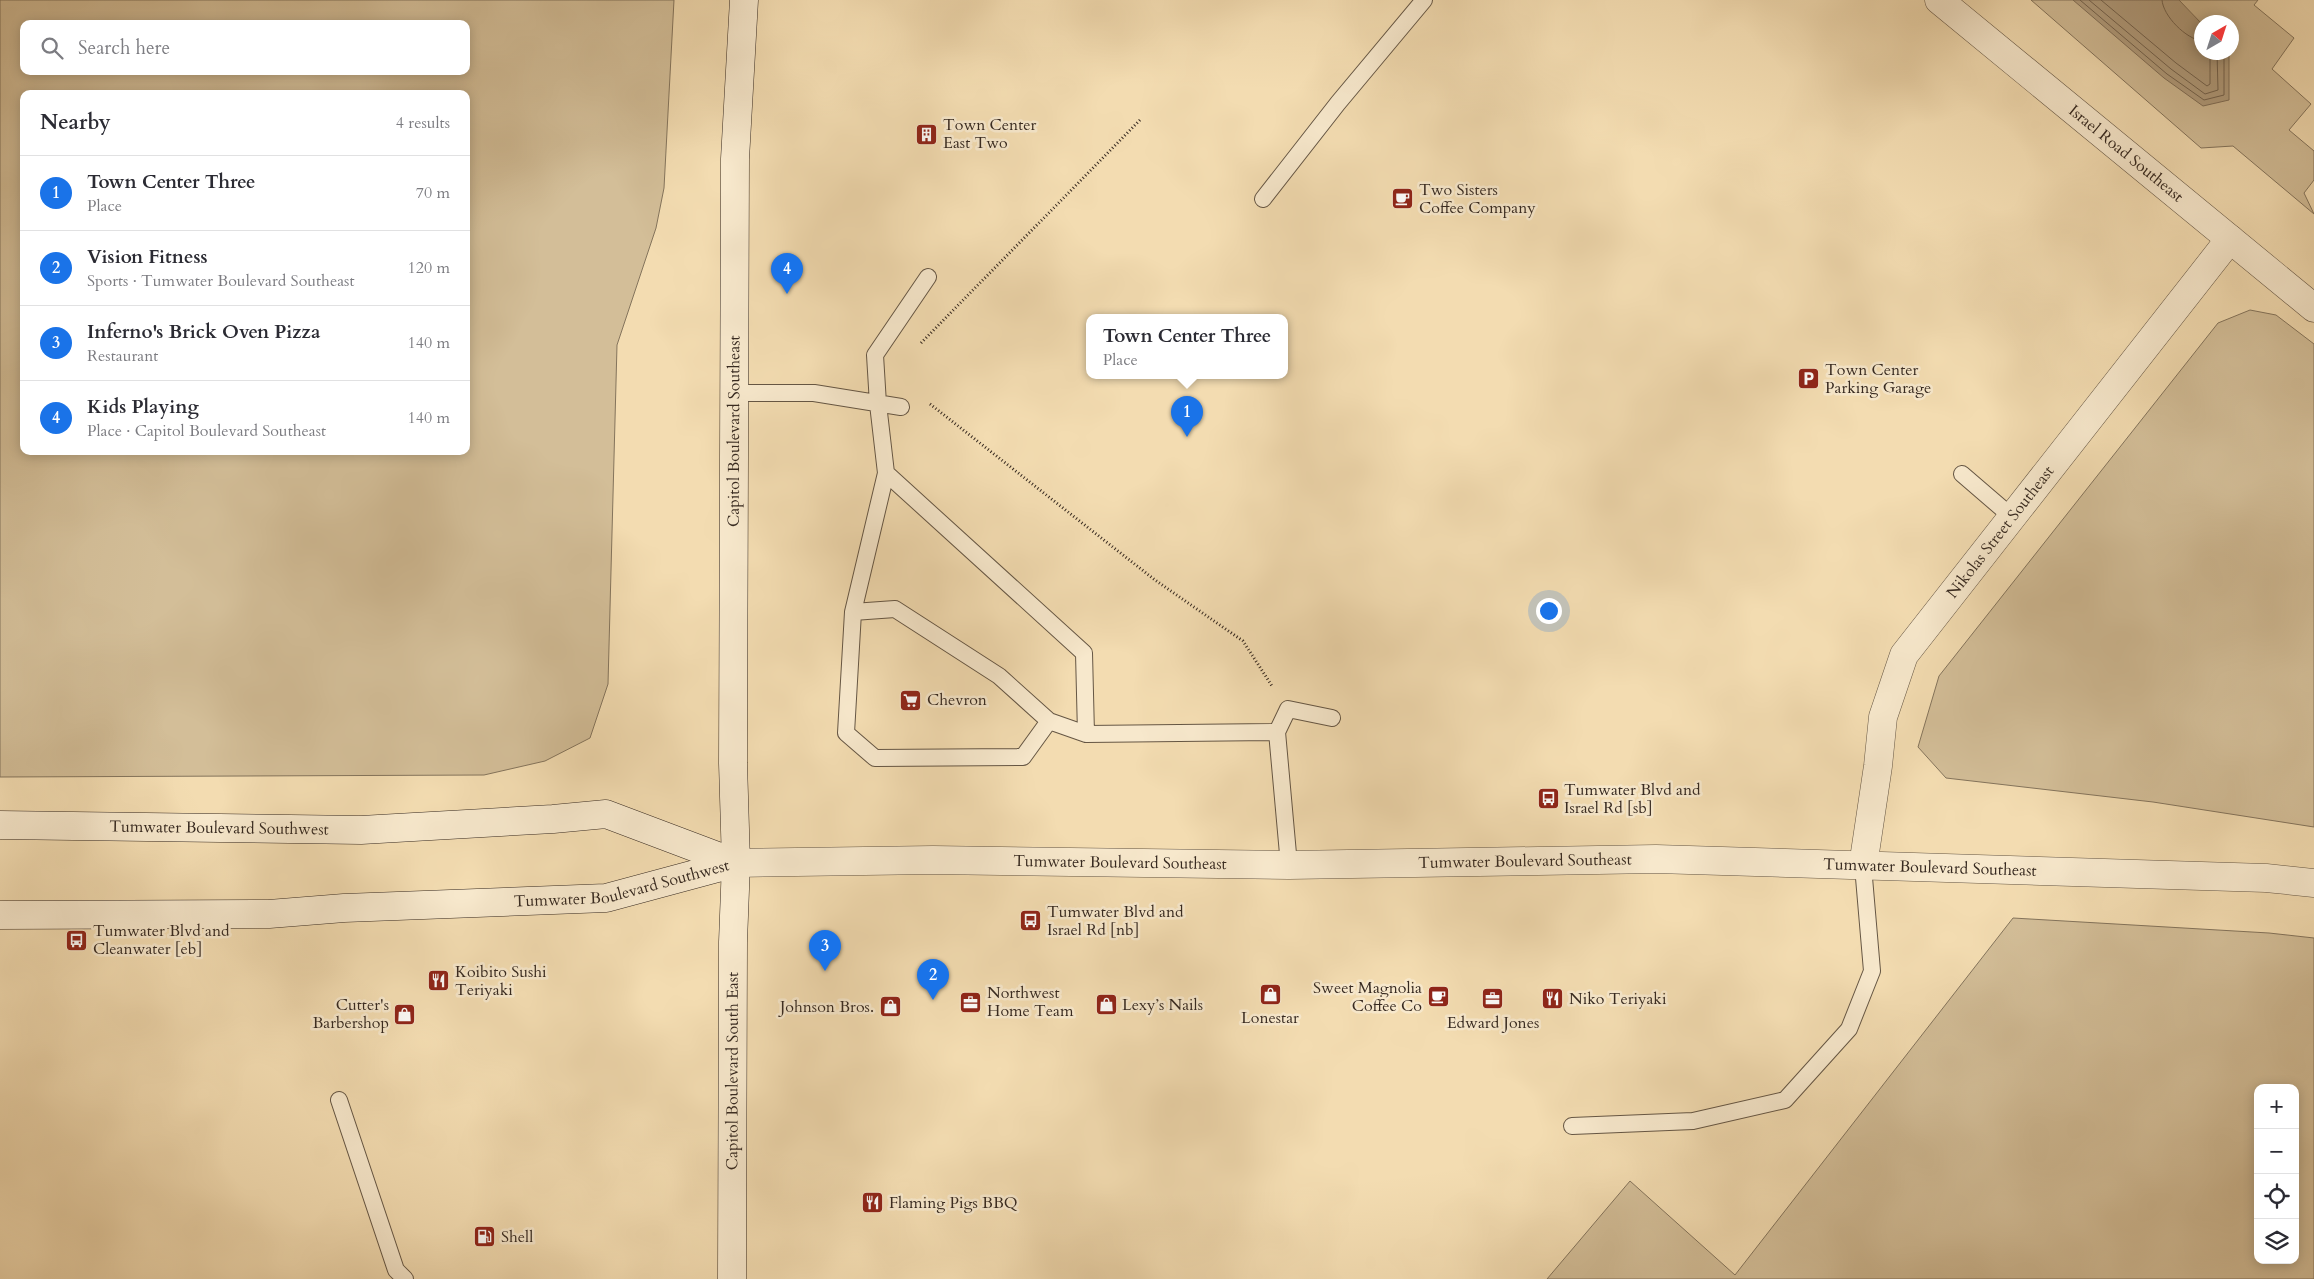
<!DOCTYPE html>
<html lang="en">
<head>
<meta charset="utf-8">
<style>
	:root { --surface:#fff; --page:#f2f2f3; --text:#2b2b33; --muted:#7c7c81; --line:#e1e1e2; --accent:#1a73e8 }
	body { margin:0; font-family:Cardo,serif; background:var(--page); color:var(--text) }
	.controls { position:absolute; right:15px; bottom:15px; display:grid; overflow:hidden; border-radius:10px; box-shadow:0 2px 12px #0003 }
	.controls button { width:45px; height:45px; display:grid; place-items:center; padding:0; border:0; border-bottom:1px solid var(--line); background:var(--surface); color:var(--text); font:25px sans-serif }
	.compass { position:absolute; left:2194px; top:15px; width:45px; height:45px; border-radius:50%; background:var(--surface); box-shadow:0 2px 12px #0003; rotate:39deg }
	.you { position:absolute; left:1548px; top:610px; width:18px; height:18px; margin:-12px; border:4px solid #fff; border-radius:50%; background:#1a73e8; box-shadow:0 0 0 8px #1a73e833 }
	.badge { display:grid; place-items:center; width:32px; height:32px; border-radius:50%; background:var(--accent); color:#fff; font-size:16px; font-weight:700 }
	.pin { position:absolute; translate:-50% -41px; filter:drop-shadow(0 1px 2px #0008) }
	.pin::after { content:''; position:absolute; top:26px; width:18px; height:15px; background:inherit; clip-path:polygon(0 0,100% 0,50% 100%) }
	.popup { position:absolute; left:1086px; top:314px; width:202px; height:65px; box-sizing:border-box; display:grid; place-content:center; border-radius:10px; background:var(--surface); filter:drop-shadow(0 1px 4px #0005); font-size:16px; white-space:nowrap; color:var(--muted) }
	.popup b { font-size:19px; color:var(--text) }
	.popup::after { content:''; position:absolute; left:50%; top:100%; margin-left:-10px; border:10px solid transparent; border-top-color:var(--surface) }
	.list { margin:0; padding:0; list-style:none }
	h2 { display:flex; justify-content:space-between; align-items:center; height:65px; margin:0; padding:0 20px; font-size:21px }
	h2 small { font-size:16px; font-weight:400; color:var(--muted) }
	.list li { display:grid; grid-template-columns:32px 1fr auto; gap:15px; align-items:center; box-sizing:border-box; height:75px; padding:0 20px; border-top:1px solid var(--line) }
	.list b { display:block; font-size:19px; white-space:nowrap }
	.list p { margin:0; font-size:16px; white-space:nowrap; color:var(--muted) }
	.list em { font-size:16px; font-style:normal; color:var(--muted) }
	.icon { flex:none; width:28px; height:28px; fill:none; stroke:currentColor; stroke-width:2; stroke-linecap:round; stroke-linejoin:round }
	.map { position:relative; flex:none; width:2314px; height:1279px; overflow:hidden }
	.search { position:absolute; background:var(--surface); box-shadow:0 2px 12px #0003; left:20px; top:20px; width:450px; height:55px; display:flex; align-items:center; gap:12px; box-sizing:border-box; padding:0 18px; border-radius:10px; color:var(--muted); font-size:19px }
	.panel { position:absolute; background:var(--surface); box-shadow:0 2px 12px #0003; left:20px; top:90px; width:450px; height:365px; border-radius:10px }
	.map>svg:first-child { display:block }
	.green { fill:#d3be98; stroke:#84745c; fill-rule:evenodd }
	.water { fill:#b39f80; stroke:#81705a }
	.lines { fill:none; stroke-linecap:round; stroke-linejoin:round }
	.shore { stroke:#746450; stroke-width:1 }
	.service-casing { stroke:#655644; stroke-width:18 }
	.minor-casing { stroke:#655644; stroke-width:29 }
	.tertiary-casing { stroke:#655644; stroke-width:29 }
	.secondary-casing { stroke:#362920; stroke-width:29 }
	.path { stroke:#362920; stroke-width:3; stroke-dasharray:1 2.5; stroke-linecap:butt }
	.service { stroke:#f7e8cc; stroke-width:16 }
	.minor { stroke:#f7e8cc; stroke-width:28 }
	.tertiary { stroke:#f7e8cc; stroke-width:28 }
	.secondary { stroke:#f7e8cc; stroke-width:28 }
	.labels { text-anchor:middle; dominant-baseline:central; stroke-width:5; stroke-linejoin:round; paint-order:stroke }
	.poi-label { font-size:16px; fill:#362920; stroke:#f7e8cc; text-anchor:start }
	.street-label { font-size:16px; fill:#362920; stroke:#f7e8cc }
</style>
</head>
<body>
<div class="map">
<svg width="2314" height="1279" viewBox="0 0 2314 1279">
	<rect width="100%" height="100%" fill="#f3dcb1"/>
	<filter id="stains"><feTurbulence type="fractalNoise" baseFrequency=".004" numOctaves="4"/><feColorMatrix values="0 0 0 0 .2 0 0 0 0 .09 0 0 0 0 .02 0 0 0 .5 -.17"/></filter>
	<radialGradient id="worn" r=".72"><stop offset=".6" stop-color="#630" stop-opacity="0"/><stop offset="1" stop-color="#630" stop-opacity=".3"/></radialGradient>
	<path class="green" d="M0 0H674L664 188 656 228 617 345 608 684 590 738 545 761 484 775 0 777ZM24 24H466V71H24ZM24 94H466V451H24Z
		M2031 0H2258L2254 5 2294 38 2272 69 2311 104 2289 130 2314 151V180L2304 193 2314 214 2233 146 2201 148ZM2202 22H2232V52H2202Z
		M2250 310 2276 315 2314 344V827L2153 802 1946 778 1918 747 1939 676 2218 323Z
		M2013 918 2269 933 2314 938V1279H1547L1630 1181 1735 1275ZM2258 1088H2295V1260H2258Z"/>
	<path class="water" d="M2073 0H2179L2201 23 2202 52 2229 53V100L2203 106 2164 78Z"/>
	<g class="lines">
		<path class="shore" d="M2080 0 2167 74 2204 100 2224 95V52
			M2089 0 2171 69 2205 94 2218 90 2217 52
			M2101 0 2176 63 2207 86 2210 84V52
			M2162 0C2163 16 2186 39 2202 41"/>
		<defs>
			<path id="service" d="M1263 199 1338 103 1424 0
				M928 277 875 355 878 404 886 473 853 612 846 733 875 758 1023 757 1049 721
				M735 393H814L901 407
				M886 473 1084 653 1086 734
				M1962 474 2012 517
				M853 612 895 609 999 676 1049 721 1086 734 1277 732
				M1289 865 1277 732 1288 709 1332 718
				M339 1100 396 1270 405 1279
				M1572 1126 1693 1121 1785 1100 1849 1029 1872 971 1863 866"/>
			<g id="minor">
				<path id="s1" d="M1863 866 1878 766 1883 717 1904 655 2230 239"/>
			</g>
			<g id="tertiary">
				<path id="s2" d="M1939 0 2314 308"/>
				<path id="s3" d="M736 863 933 860 1289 865 1656 859 2266 878 2314 883"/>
			</g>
			<g id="secondary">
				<path id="s4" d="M0 825 361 830 553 819 606 814 736 863"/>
				<path id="s5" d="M0 915 269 914 344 908 606 898 736 863"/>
				<path id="s6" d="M732 1279 733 942 736 863 733 763 735 159 744 0"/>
			</g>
		</defs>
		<use href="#service" class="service-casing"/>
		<use href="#minor" class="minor-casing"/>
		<use href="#tertiary" class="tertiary-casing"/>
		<use href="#secondary" class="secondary-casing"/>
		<path class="path" d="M921 343 1141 119
			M930 404 1155 580 1243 641 1272 686"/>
		<use href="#service" class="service"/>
		<use href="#minor" class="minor"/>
		<use href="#tertiary" class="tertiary"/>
		<use href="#secondary" class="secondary"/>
	</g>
	<defs>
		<symbol id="building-square" viewBox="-11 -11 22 22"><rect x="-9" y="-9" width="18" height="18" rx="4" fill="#8f2418" stroke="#f7e8cc"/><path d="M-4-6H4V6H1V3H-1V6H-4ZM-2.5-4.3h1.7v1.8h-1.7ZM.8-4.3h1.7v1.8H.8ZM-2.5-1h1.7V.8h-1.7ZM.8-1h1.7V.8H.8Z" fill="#fff"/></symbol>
		<symbol id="cafe-square" viewBox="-11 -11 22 22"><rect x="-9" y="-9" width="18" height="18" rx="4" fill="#8f2418" stroke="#f7e8cc"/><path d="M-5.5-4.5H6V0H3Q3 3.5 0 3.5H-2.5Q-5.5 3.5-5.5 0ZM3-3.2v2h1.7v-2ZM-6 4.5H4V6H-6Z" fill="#fff"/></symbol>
		<symbol id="parking-square" viewBox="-11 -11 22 22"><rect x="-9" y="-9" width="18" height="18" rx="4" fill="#8f2418" stroke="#f7e8cc"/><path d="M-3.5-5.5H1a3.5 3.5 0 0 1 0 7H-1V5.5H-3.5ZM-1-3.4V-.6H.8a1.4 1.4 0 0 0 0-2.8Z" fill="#fff"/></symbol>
		<symbol id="supermarket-square" viewBox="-11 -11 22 22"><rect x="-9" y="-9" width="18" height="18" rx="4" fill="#8f2418" stroke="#f7e8cc"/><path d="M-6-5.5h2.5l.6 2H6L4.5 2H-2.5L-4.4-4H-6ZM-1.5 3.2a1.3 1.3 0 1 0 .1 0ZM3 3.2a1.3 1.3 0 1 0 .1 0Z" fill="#fff"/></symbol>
		<symbol id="bus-square" viewBox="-11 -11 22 22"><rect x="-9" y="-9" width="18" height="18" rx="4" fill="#8f2418" stroke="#f7e8cc"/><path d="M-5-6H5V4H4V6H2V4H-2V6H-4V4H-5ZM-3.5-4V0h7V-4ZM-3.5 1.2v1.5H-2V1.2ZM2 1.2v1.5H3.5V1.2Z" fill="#fff"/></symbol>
		<symbol id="restaurant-square" viewBox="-11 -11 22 22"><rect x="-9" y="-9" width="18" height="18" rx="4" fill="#8f2418" stroke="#f7e8cc"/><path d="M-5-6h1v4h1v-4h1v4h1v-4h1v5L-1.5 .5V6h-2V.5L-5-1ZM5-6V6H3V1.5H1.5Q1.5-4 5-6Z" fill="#fff"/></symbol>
		<symbol id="shop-square" viewBox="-11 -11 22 22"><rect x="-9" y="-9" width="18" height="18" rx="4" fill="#8f2418" stroke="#f7e8cc"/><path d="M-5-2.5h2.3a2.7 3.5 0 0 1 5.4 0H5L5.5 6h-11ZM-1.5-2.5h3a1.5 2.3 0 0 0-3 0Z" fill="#fff"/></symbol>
		<symbol id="office-square" viewBox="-11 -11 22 22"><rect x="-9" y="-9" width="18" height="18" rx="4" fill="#8f2418" stroke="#f7e8cc"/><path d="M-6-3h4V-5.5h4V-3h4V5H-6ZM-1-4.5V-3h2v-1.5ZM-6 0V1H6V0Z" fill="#fff"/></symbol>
		<symbol id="fuel-square" viewBox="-11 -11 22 22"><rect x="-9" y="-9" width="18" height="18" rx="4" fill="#8f2418" stroke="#f7e8cc"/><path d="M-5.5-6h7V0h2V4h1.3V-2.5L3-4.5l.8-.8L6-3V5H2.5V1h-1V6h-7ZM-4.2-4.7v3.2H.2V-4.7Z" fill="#fff"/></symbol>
	</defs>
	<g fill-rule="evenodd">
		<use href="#building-square" x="914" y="122" width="25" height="25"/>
		<use href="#cafe-square" x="1390" y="186" width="25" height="25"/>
		<use href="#parking-square" x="1796" y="366" width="25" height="25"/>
		<use href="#supermarket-square" x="898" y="688" width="25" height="25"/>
		<use href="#bus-square" x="1536" y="786" width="25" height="25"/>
		<use href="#bus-square" x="1018" y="908" width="25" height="25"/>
		<use href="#bus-square" x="64" y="928" width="25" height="25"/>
		<use href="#restaurant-square" x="426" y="968" width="25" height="25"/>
		<use href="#shop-square" x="1258" y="982" width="25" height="25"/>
		<use href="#cafe-square" x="1426" y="984" width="25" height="25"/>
		<use href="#office-square" x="1480" y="986" width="25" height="25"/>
		<use href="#restaurant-square" x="1540" y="986" width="25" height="25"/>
		<use href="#office-square" x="958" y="990" width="25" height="25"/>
		<use href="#shop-square" x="1094" y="992" width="25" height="25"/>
		<use href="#shop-square" x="878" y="994" width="25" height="25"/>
		<use href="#shop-square" x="392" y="1002" width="25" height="25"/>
		<use href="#restaurant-square" x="860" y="1190" width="25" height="25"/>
		<use href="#fuel-square" x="472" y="1224" width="25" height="25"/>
	</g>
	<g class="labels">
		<g class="poi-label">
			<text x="943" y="125">Town Center<tspan x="943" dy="18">East Two</tspan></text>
			<text x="1419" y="190">Two Sisters<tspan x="1419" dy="18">Coffee Company</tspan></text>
			<text x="1825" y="370">Town Center<tspan x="1825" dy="18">Parking Garage</tspan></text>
			<text x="927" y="700">Chevron</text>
			<text x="1564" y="790">Tumwater Blvd and<tspan x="1564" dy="18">Israel Rd [sb]</tspan></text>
			<text x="1047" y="912">Tumwater Blvd and<tspan x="1047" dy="18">Israel Rd [nb]</tspan></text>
			<text x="93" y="931">Tumwater Blvd and<tspan x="93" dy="18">Cleanwater [eb]</tspan></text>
			<text x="455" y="972">Koibito Sushi<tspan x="455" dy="18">Teriyaki</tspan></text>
			<text x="1422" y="988" text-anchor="end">Sweet Magnolia<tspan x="1422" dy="18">Coffee Co</tspan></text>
			<text x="987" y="993">Northwest<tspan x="987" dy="18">Home Team</tspan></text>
			<text x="1569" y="999">Niko Teriyaki</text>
			<text x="389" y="1005" text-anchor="end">Cutter's<tspan x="389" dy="18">Barbershop</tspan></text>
			<text x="1122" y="1005">Lexy’s Nails</text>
			<text x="874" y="1007" text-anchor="end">Johnson Bros.</text>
			<text x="1270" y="1018" text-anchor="middle">Lonestar</text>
			<text x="1493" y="1023" text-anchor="middle">Edward Jones</text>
			<text x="889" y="1203">Flaming Pigs BBQ</text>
			<text x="501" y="1237">Shell</text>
		</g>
		<g class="street-label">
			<text stroke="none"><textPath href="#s2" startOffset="242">Israel Road Southeast</textPath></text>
			<text stroke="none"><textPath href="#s6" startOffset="848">Capitol Boulevard Southeast</textPath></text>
			<text stroke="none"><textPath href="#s1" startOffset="372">Nikolas Street Southeast</textPath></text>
			<text stroke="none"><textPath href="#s4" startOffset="219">Tumwater Boulevard Southwest</textPath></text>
			<text stroke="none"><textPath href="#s3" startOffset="789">Tumwater Boulevard Southeast</textPath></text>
			<text stroke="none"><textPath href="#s3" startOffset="384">Tumwater Boulevard Southeast</textPath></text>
			<text stroke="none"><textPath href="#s3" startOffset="1194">Tumwater Boulevard Southeast</textPath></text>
			<text stroke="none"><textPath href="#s5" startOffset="624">Tumwater Boulevard Southwest</textPath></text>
			<text stroke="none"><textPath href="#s6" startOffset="208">Capitol Boulevard South East</textPath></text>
		</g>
	</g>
	<rect width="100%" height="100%" filter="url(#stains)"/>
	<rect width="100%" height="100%" fill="url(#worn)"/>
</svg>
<div class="controls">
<button>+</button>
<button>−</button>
<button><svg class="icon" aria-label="locate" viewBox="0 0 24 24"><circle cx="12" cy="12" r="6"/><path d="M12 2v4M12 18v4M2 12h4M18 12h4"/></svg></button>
<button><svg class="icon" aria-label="layers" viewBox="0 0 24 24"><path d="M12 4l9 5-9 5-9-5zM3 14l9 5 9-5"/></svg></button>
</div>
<svg class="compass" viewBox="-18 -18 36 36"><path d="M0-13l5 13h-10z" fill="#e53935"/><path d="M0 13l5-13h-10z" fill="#7c7c81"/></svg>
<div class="you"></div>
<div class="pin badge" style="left:1187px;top:437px">1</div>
<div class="popup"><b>Town Center Three</b>Place</div>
<div class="pin badge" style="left:933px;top:1000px">2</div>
<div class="pin badge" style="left:825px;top:971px">3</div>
<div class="pin badge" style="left:787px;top:294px">4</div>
<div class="search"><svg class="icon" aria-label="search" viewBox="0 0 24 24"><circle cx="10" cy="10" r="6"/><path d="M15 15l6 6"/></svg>Search here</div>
<section class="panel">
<h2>Nearby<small>4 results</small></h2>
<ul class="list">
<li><span class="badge">1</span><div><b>Town Center Three</b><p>Place</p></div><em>70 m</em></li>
<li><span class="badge">2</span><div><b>Vision Fitness</b><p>Sports · Tumwater Boulevard Southeast</p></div><em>120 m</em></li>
<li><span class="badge">3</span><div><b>Inferno's Brick Oven Pizza</b><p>Restaurant</p></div><em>140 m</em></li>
<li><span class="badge">4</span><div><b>Kids Playing</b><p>Place · Capitol Boulevard Southeast</p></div><em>140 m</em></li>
</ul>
</section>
</div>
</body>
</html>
